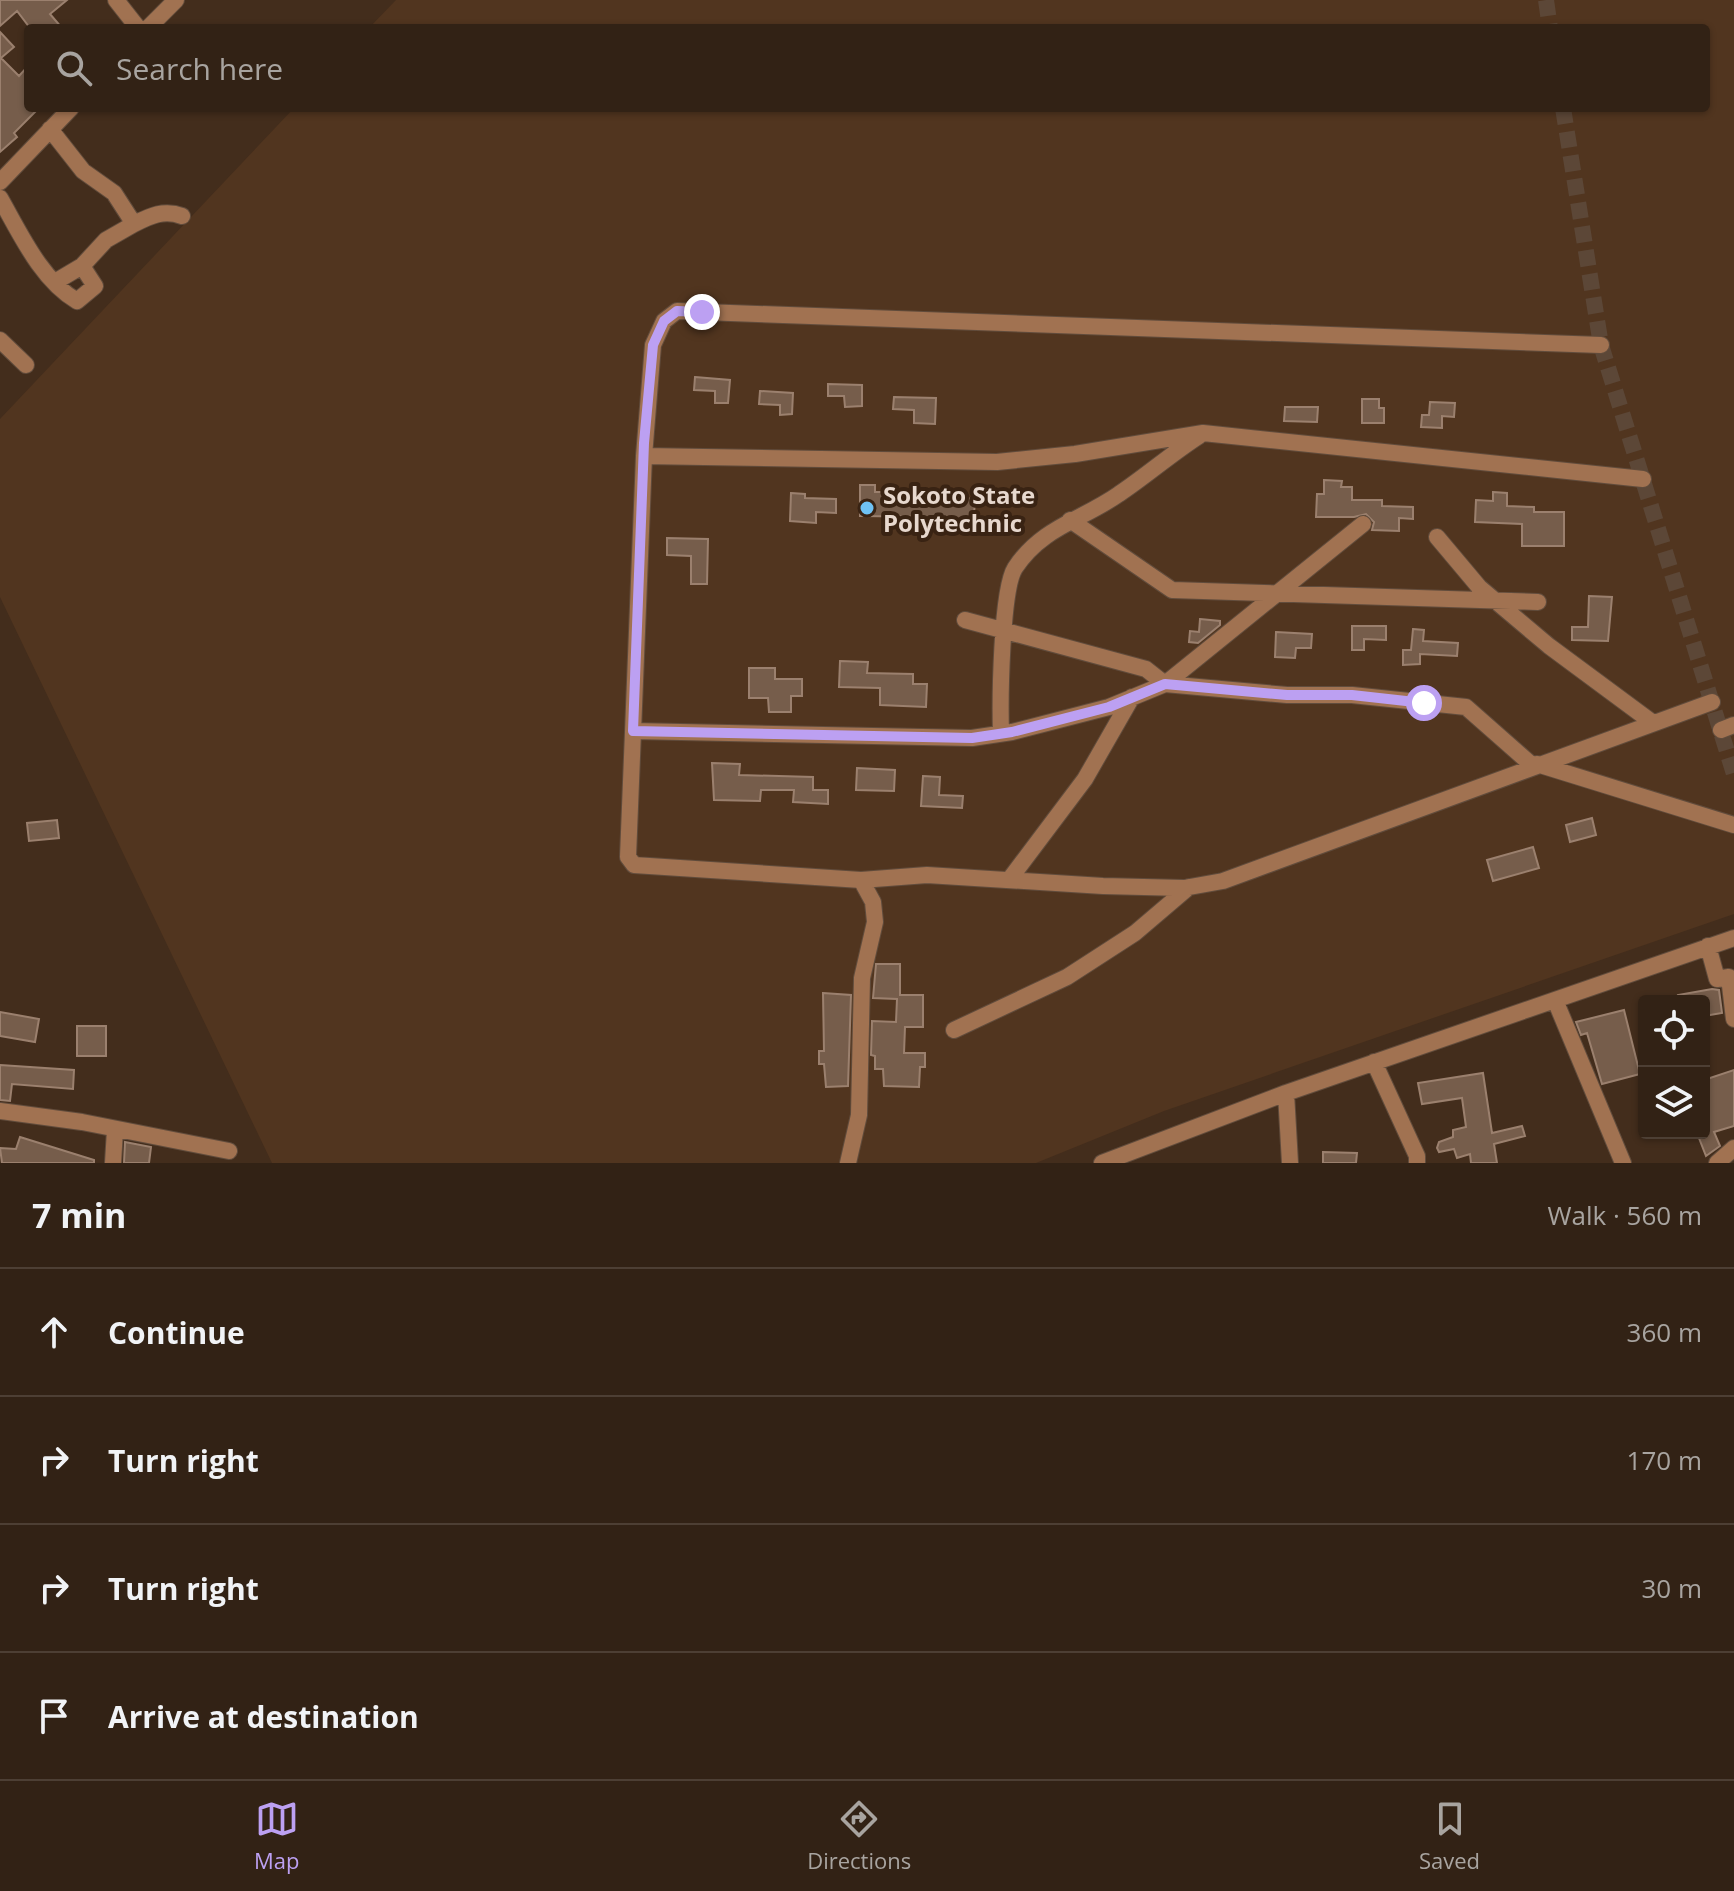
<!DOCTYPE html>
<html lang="en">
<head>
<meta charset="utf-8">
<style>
	:root { --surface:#322215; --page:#3d2f22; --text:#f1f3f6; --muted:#a8a4a0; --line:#4d3f34; --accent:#bca0f2 }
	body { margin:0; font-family:"Open Sans",sans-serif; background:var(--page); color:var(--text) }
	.controls { position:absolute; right:24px; bottom:24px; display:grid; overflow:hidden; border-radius:8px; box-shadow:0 2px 6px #0004 }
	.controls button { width:72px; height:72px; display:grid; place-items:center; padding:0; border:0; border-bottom:2px solid var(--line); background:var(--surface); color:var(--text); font:40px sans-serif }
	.stop { position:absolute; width:24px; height:24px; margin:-18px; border:6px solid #bca0f2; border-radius:50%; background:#fff }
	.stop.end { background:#bca0f2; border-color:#fff; box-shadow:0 2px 8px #0008 }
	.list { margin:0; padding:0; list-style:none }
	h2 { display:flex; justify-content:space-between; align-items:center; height:104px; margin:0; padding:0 32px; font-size:34px }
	h2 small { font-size:26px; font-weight:400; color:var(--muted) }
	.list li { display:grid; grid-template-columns:52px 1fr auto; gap:24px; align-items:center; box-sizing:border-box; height:128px; padding:0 32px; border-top:2px solid var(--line) }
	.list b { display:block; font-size:30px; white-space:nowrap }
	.list em { font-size:26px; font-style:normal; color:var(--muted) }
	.icon { flex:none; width:44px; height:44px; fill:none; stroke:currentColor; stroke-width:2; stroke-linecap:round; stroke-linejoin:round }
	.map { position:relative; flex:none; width:1734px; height:1163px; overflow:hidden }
	.search { position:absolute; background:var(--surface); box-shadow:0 2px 6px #0004; left:24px; right:24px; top:24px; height:88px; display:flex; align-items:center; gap:20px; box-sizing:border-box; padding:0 28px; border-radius:8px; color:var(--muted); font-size:30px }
	.sheet { height:616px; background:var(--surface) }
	nav { display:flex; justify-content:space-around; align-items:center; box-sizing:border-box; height:112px; border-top:2px solid var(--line); background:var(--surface); font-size:22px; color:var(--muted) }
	nav a { display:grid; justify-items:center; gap:4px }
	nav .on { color:var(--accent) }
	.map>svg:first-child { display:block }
	.built { fill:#51351f }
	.building { fill:#765d4b; stroke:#9b806e; stroke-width:2 }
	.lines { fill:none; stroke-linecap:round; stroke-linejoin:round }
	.minor-tunnel { stroke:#5c4737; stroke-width:16; stroke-dasharray:16 8; stroke-linecap:butt }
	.minor-casing { stroke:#614c3c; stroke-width:18 }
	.minor { stroke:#a17251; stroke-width:16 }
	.route { stroke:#bca0f2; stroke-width:10 }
	.poi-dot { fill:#6fc2f4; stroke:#392313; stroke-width:3 }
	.labels { text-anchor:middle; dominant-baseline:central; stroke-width:8; stroke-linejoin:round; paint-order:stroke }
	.poi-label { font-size:24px; font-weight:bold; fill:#e7d8ce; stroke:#392313; text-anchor:start }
</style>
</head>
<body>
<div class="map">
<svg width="1734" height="1163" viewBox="0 0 1734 1163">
	<rect width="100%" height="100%" fill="#432d1c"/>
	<path class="built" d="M396 0H1734V914L1164 1111 1036 1163H272L0 597V419L294 108H1706V28H369Z"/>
	<path class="building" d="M0 0H67L50 14 62 28H30L17 11 0 26Z
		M0 32 14 47 1 58 19 76 28 66V108H39L14 133 17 137 0 152Z
		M695 377 730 380 728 403H715V391L694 390Z
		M828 384 862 385V406L845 407 844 396H828Z
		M760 391 793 393 792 414 780 415V405L759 404Z
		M894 397 936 398 935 424 914 423V410L893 409Z
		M1362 399H1379V408H1384V423H1362Z
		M1430 402 1455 403 1454 417 1442 416V428L1421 427 1422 415H1429Z
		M1285 407H1318L1317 422 1284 421Z
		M1324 480 1342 481 1341 487H1352V500H1382V506L1413 507V519L1399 518V531L1372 530 1374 522 1366 514 1354 517H1316L1317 494H1324Z
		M860 485H875V492H901V500L962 503V498L975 499 973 531 943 529V517L860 516Z
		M1493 492 1507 493V506L1534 507V512H1564V546H1522V524L1475 522 1476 500 1493 501Z
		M791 493 805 494V498L836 499V513L816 512V523L790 521Z
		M667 538 708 539 707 584H691V556L667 555Z
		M1589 596 1612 597 1608 641 1572 640V627H1588Z
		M1200 619 1220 621V625L1198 643 1189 642 1190 631 1199 632Z
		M1352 626H1386V640L1364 639V650H1352Z
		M1413 629 1424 630 1423 641 1458 643 1457 656 1420 654V664L1403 665V650H1411Z
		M1276 632 1312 634 1311 648H1296L1295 658 1275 657Z
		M840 661 868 662 867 673 913 674V684H927L926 707 880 705V688L839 687Z
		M749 668H775V679H802V696H791V712H769L768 698H749Z
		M712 763 740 764 739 775 813 777V790H828V804L793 802 794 790H761L760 801 714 800Z
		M857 768 895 770 894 791 856 790Z
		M923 776 940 777 939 795 963 796 962 808 921 806Z
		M1592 818 1596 835 1570 842 1566 825Z
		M57 820 59 838 29 841 27 823Z
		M1533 847 1539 868 1493 881 1487 860Z
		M876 964H900V995H923V1027H905L904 1053H925V1067H920L919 1087 884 1086 883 1069H875V1056L871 1055 872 1021 896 1022 897 999 873 998Z
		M1712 989 1719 990 1722 1013 1704 1016V1001H1679L1678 995Z
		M823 993 851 995 848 1086 826 1087 824 1064H819V1051H824Z
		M1624 1010 1640 1074 1602 1084 1587 1033 1581 1035 1576 1022Z
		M0 1012 39 1019 35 1042 0 1036Z
		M77 1026H106V1056H77Z
		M0 1065 74 1070 73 1089 12 1084 10 1101 0 1100Z
		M1734 1070V1126L1714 1132 1720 1146 1706 1156 1697 1133H1704V1080Z
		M1483 1073 1492 1133 1522 1126 1525 1136 1494 1144 1497 1163H1471L1470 1154 1457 1158 1454 1149 1439 1152 1437 1148 1439 1142 1453 1137V1130L1466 1127 1462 1098 1422 1104 1418 1083Z
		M20 1137 94 1160V1163H2L0 1148 16 1149Z
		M125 1142 151 1147 149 1163H124Z
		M1323 1152 1357 1153 1356 1163H1323Z"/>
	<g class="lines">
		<path class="minor-tunnel" d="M1546 0 1550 28
			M1563 108 1601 345 1734 774"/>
		<defs>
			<path id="minor" d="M116 0 138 28
				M148 28 176 0
				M50 129 83 171 114 193 134 224C150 216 164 209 182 216
				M0 182 71 108
				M0 198C20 233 41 280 77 301L95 286 82 266
				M55 282 82 266 106 240 134 224
				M0 340 26 365
				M1601 345 677 311 664 321 653 345 644 456 628 857 634 865 861 880 927 875 1103 886 1184 888 1223 881 1712 702
				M644 456 997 462 1075 454 1203 433 1643 479
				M1070 520 1172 590 1538 602
				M1437 537 1479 587 1549 646 1653 723
				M965 620 1146 669 1165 684 1363 524
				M1721 730 1734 725
				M633 731 972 738 1012 732 1109 707 1165 684 1287 695H1352L1466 707 1533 766
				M1001 733C1000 703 1001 590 1015 568 1042 527 1082 520 1119 494 1146 476 1171 454 1199 436
				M1537 764 1734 825
				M1009 880 1085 779 1132 697
				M1708 946 1717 979 1729 977 1734 1019
				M1555 1000 1623 1163
				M954 1030 1067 977 1135 933 1189 887
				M1374 1062 1417 1156V1163
				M1286 1093 1290 1163
				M0 1111 82 1122 229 1151
				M113 1163 115 1130
				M848 1163 859 1115 862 978 875 922 873 902 861 880
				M1102 1163 1286 1093 1734 938
				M1717 1163 1734 1148"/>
		</defs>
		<use href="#minor" class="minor-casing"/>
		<use href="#minor" class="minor"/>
	</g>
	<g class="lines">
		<path class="route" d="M702 312 677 311 664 321 653 345 644 443 633 731 972 738 1012 732 1109 707 1165 684 1287 695H1352L1424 703"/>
	</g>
	<circle class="poi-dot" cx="867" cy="508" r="8"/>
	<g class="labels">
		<g class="poi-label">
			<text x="883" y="494">Sokoto State<tspan x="883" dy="28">Polytechnic</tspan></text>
		</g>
	</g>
</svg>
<div class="controls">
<button><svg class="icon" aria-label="locate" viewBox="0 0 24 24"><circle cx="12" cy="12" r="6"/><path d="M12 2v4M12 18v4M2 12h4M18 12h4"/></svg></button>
<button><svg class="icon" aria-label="layers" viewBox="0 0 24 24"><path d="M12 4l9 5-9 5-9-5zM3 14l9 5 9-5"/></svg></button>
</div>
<div class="stop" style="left:1424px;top:703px"></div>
<div class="stop end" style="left:702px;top:312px"></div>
<div class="search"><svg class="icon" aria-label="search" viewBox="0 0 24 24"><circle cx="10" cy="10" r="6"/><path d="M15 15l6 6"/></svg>Search here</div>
</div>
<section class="sheet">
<h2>7 min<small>Walk · 560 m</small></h2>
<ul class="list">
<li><svg class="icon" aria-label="ahead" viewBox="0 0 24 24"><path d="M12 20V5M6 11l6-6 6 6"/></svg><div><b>Continue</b></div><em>360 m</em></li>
<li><svg class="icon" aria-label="right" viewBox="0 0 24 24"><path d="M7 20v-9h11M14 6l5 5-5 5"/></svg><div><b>Turn right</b></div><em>170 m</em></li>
<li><svg class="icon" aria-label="right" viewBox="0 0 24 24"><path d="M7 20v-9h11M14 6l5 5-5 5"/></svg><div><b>Turn right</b></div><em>30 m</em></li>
<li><svg class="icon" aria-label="arrive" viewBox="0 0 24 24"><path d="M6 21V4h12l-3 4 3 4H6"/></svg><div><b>Arrive at destination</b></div></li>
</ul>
</section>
<nav>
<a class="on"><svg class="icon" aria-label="map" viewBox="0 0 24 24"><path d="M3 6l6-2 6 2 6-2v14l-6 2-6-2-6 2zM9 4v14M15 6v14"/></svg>Map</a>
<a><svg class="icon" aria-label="directions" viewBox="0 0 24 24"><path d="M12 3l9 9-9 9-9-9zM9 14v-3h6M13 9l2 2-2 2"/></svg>Directions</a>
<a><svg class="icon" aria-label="saved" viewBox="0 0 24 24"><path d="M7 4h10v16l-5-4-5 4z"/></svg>Saved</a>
</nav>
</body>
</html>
